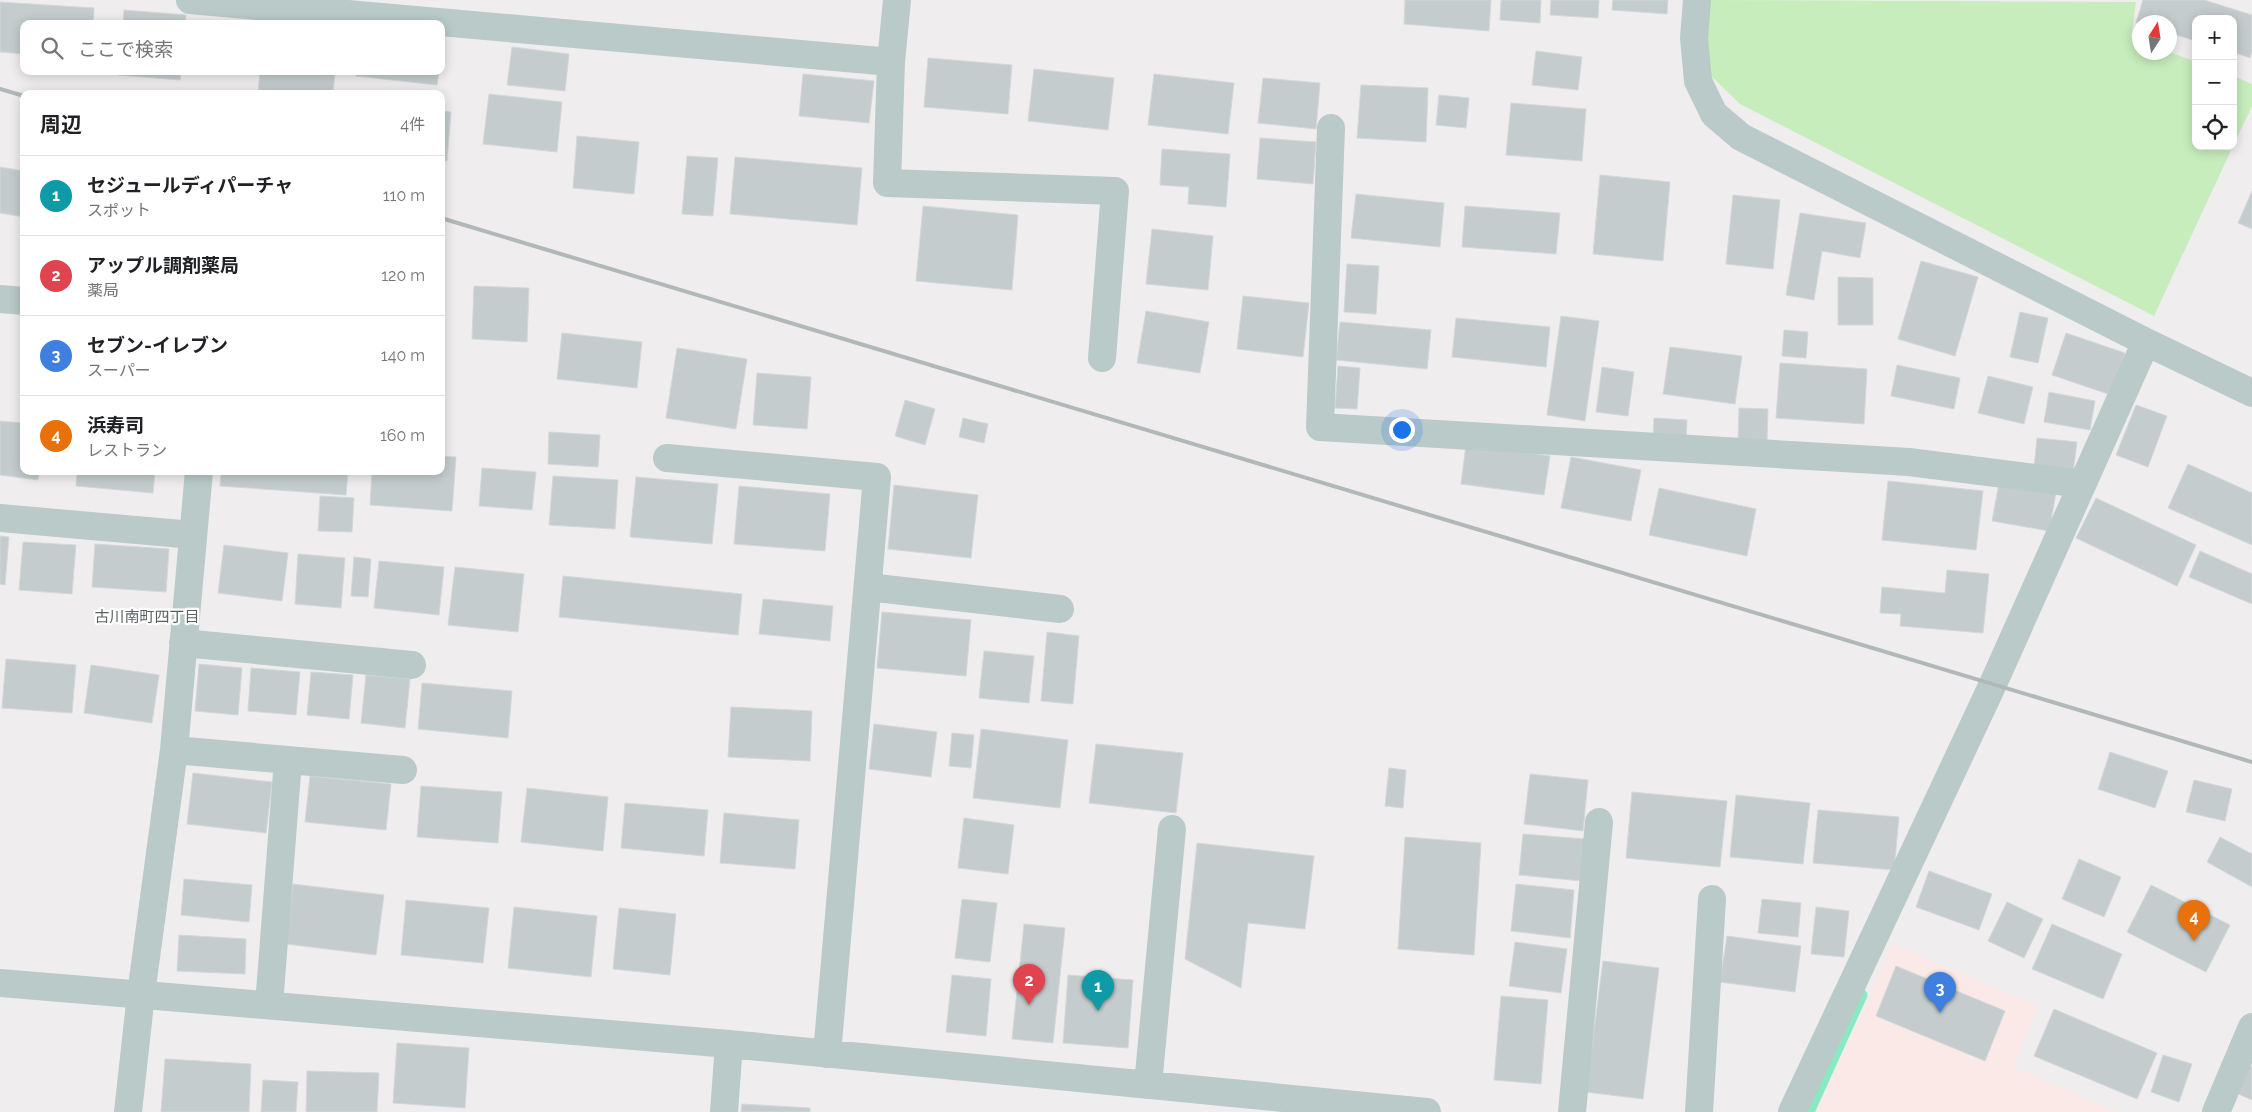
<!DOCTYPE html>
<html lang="ja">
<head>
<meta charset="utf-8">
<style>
	:root { --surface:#fff; --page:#f2f2f2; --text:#202124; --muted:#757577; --line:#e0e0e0; --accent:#0f766e }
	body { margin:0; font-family:Raleway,"Noto Sans JP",sans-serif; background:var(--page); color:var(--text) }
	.controls { position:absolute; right:15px; top:15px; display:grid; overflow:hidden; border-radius:10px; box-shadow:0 2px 12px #0003 }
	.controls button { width:45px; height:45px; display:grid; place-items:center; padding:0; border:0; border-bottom:1px solid var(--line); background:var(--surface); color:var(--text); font:25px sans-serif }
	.compass { position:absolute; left:2132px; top:15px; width:45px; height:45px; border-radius:50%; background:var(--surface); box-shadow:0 2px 12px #0003; rotate:12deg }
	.you { position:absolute; left:1401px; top:429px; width:18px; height:18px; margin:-12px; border:4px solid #fff; border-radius:50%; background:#1a73e8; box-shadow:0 0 0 8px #1a73e833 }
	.badge { display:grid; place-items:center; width:32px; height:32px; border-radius:50%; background:var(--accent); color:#fff; font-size:16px; font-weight:700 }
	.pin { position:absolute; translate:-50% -41px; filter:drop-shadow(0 1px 2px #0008) }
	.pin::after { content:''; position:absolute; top:26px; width:18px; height:15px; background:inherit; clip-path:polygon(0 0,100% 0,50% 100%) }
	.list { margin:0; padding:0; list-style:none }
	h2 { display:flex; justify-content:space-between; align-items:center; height:65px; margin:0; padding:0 20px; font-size:21px }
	h2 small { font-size:16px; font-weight:400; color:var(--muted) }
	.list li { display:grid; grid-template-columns:32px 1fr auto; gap:15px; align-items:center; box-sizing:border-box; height:80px; padding:0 20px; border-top:1px solid var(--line) }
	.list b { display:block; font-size:19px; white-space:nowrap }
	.list p { margin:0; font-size:16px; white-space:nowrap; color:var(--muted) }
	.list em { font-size:16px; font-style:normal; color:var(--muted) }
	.icon { flex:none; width:28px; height:28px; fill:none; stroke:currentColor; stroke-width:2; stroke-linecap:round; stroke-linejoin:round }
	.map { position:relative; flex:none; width:2252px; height:1112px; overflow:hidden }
	.search { position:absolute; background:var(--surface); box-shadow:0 2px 12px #0003; left:20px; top:20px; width:425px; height:55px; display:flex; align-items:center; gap:12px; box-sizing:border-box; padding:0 18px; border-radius:10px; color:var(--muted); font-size:19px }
	.panel { position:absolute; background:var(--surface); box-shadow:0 2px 12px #0003; left:20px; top:90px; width:425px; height:385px; border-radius:10px }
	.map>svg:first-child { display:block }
	.commercial { fill:#fbe9e7 }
	.green { fill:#c7edbd }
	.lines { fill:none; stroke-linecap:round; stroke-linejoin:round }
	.stream { stroke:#8be8c4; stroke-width:11 }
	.building { fill:#c4cccd; stroke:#d2d8d9 }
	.minor { stroke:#b9cac8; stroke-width:28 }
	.rail { stroke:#b0b8b8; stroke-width:4 }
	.labels { text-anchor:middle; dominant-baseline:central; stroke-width:4.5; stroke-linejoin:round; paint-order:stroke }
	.neighbourhood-label { font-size:15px; fill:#5a6262; stroke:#fff }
</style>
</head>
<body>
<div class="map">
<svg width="2252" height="1112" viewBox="0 0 2252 1112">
	<rect width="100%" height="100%" fill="#f0edef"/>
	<path class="commercial" d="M1893 944 2038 1006 2013 1067 2118 1112H1816Z"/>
	<path class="green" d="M1703 0 2136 2 2131 37 2139 40 2140 52H2170L2196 62V146H2233L2154 316 1740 104 1707 72Z
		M2233 76 2252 84V106L2233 146Z"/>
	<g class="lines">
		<path class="stream" d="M1809 1112 1862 995"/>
	</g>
	<path class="building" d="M1405 0H1491L1489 31 1404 24Z
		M1501 0H1541L1540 23 1500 20Z
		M1551 0H1599L1598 18 1550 15Z
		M1613 0H1668L1667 14 1612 10Z
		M2143 0H2204L2252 15V51L2250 58 2233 52V19H2196V41L2170 33V22L2136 23Z
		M0 2 94 8 93 24H24V54L0 52Z
		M124 10 186 15 185 24H123Z
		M512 47 569 54 565 91 507 85Z
		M1536 51 1582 57 1578 90 1532 85Z
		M928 58 1012 65 1008 114 924 107Z
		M1034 69 1114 78 1108 130 1028 121Z
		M119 71H181L180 80 118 75Z
		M260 71H335L333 94H258Z
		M356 71H439L437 85 356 76Z
		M803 74 874 81 869 123 799 116Z
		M1154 74 1234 83 1228 134 1148 125Z
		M1263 78 1320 83 1316 129 1258 123Z
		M1361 85 1428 88 1426 142 1357 138Z
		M489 94 562 102 557 152 483 144Z
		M1439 95 1469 98 1466 128 1436 125Z
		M1511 103 1586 109 1582 161 1506 155Z
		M441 111 451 112 447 161H441Z
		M577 136 639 142 634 194 573 188Z
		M1260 138 1316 142 1313 184 1257 179Z
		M1162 149 1230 154 1226 207 1188 204 1189 187 1160 185Z
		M687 156 718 158 713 216 682 214Z
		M735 157 862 168 857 225 730 214Z
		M0 167 24 171V217L0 213Z
		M1600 175 1670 182 1663 261 1593 254Z
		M2252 191V229L2238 223Z
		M1356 194 1444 203 1440 247 1351 238Z
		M1733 195 1780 200 1773 269 1726 264Z
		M923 206 1018 215 1012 290 916 281Z
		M1465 206 1560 213 1556 254 1462 247Z
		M1800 213 1866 223 1860 258 1822 251 1814 300 1786 295Z
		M1152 229 1213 236 1208 290 1146 284Z
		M1921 261 1978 277 1955 356 1898 339Z
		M1347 264 1379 266 1376 314 1344 312Z
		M1838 277 1873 278V325H1838Z
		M474 286 529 288 527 342 472 339Z
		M1243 296 1309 303 1303 357 1237 349Z
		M1146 311 1209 322 1200 373 1137 363Z
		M2020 312 2048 318 2038 363 2010 357Z
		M1561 316 1599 321 1585 421 1547 415Z
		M1456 318 1550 327 1546 367 1452 357Z
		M1340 322 1431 330 1427 369 1336 360Z
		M1784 330 1808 332 1806 358 1782 356Z
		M562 333 642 342 637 388 557 379Z
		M2066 333 2125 353 2111 395 2052 375Z
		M1670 347 1742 356 1735 404 1663 394Z
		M677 348 747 359 736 429 666 418Z
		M1780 363 1867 369 1864 424 1776 418Z
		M1897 365 1960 378 1954 409 1891 396Z
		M1338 366 1360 368 1357 409 1335 408Z
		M1602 367 1634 372 1628 416 1596 412Z
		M757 373 811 377 807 429 753 425Z
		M1988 376 2033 387 2024 424 1978 413Z
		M2049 392 2095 401 2090 430 2044 422Z
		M905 400 935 409 925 445 895 436Z
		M2136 405 2167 416 2148 467 2116 455Z
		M1739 408 1768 409 1767 441 1738 440Z
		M963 418 988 424 984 443 959 437Z
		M1654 418 1687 420 1686 439 1653 438Z
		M0 421 24 423V471H39L38 480 0 475Z
		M549 432 600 435 598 467 548 464Z
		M2037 438 2077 442 2073 473 2034 468Z
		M1466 445 1550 456 1544 495 1461 484Z
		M441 456 456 457 452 511 370 505 372 471H441Z
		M1571 457 1641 470 1631 521 1561 508Z
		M2188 464 2252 493V545L2168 508Z
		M482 468 536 472 532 510 479 506Z
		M77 471H155L153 493 76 486Z
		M221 471H348L346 495 220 486Z
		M553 476 618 480 615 529 549 525Z
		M636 477 718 484 712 544 630 537Z
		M1888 481 1983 491 1976 550 1882 540Z
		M1999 483 2056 493 2049 531 1992 521Z
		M894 485 978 495 971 558 888 549Z
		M739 486 830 494 825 551 734 544Z
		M1659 488 1756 509 1747 556 1649 535Z
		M320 496 354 498 352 532 318 531Z
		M2096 498 2196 545 2177 586 2076 538Z
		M0 536 9 537 5 585 0 584Z
		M23 542 76 545 72 594 19 590Z
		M95 544 169 549 166 592 92 587Z
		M224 545 288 553 282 601 218 593Z
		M2200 551 2252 574V604L2189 577Z
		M298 554 345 558 341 608 295 604Z
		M354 557 371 559 368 597 351 596Z
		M379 561 444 567 439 615 374 608Z
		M455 567 524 574 518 632 448 625Z
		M1947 570 1989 574 1983 633 1900 626 1901 614 1880 613 1882 587 1945 593Z
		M563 576 742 594 738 635 559 617Z
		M763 599 833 606 830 641 759 634Z
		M882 612 971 620 966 676 877 668Z
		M1047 632 1079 636 1073 704 1041 701Z
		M984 651 1034 656 1029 703 979 698Z
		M6 659 76 665 72 713 2 708Z
		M199 664 242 668 238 715 195 711Z
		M91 665 159 675 152 723 84 713Z
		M251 668 300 672 296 715 248 711Z
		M311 672 353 675 349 719 307 715Z
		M366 675 410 679 405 728 361 723Z
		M422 683 512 691 508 738 418 729Z
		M731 707 812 711 810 761 728 757Z
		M874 724 937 732 931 777 869 769Z
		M981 729 1068 740 1060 808 973 798Z
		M952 733 974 735 971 768 949 766Z
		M1096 744 1183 753 1176 813 1089 803Z
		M2110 752 2168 771 2155 808 2098 789Z
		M1389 768 1406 770 1403 808 1385 806Z
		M193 773 272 782 266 833 187 824Z
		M1530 774 1588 780 1583 831 1524 824Z
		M310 776 391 784 386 830 305 822Z
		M2194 780 2232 789 2225 821 2186 812Z
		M421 786 502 792 498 843 417 837Z
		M527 788 608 797 603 851 521 842Z
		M1632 792 1727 801 1720 867 1626 858Z
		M1736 795 1810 803 1803 864 1730 857Z
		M625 803 708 810 704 856 621 848Z
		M1818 810 1899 817 1894 870 1813 863Z
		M724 813 799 820 795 869 720 863Z
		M964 818 1014 825 1008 874 958 868Z
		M1523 834 1585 839 1582 881 1519 875Z
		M1405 837 1481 843 1474 955 1398 949Z
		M2220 837 2252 854V887L2207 862Z
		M1197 843 1314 856 1305 929 1248 923 1241 988 1185 959Z
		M2079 859 2121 877 2104 917 2062 899Z
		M1929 871 1992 894 1979 930 1916 907Z
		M184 879 252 885 249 922 181 915Z
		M293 884 384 895 376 955 286 944Z
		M1516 884 1574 890 1570 938 1511 931Z
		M2151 885 2230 925 2206 972 2127 932Z
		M962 899 997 903 990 962 955 958Z
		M1762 899 1801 903 1798 937 1758 933Z
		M406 900 489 908 483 963 401 955Z
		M2007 902 2043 919 2024 958 1988 941Z
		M514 907 597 916 591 977 508 968Z
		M1816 907 1849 911 1844 957 1811 954Z
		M619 908 676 914 670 975 613 969Z
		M1024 924 1065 928 1053 1043 1012 1039Z
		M2052 924 2122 954 2103 999 2032 969Z
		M179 935 246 939 245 974 177 971Z
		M1727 936 1801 946 1795 992 1720 982Z
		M1515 942 1567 949 1561 993 1509 986Z
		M1603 961 1659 968 1643 1099 1586 1092Z
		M1896 966 2005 1011 1985 1061 1876 1016Z
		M952 975 991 979 986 1036 946 1032Z
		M1068 975 1133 980 1128 1048 1063 1043Z
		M1501 996 1548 1000 1541 1084 1494 1080Z
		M2054 1009 2157 1053 2137 1099 2034 1056Z
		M397 1043 469 1048 465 1108 393 1103Z
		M2163 1055 2192 1064 2179 1102 2151 1092Z
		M165 1059 251 1064 249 1112H161Z
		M2246 1064 2252 1067V1100L2234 1092Z
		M307 1071 379 1073 377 1112H306Z
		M263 1080 298 1082 296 1112H261Z
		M742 1104 810 1108V1112H741Z"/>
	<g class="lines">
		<path class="minor" d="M190 0 891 62
			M897 0 891 62 887 183 1115 191 1102 358
			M1697 0 1694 38 1698 81 1714 114 1741 137 2146 342 2252 393
			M1331 128 1320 427 1909 462 2082 484
			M0 299 24 301
			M667 458 877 477 827 1054
			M0 518 193 535
			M868 587 1060 609
			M183 643 412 665
			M174 750 403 770
			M0 983 729 1044 1427 1112
			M269 1005 288 760
			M1148 1085 1172 829
			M128 1112 141 994 174 750 199 471
			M724 1112 729 1044
			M1572 1112 1599 822
			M1699 1112 1712 899
			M1792 1112 1993 684 2146 342
			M2216 1112 2252 1027"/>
		<path class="rail" d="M0 89 24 96
			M441 218 2252 762"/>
	</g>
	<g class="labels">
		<g class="neighbourhood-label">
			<text x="147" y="617">古川南町四丁目</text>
		</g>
	</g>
</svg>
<div class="controls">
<button>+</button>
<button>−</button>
<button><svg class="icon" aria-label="locate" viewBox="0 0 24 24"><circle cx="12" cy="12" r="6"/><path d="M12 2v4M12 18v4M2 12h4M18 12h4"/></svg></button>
</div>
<svg class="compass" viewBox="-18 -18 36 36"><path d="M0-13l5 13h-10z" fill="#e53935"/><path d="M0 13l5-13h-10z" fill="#757577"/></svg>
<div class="you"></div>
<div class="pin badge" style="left:1098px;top:1011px;background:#0f9aa8">1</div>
<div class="pin badge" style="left:1029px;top:1005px;background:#e0444e">2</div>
<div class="pin badge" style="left:1940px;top:1013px;background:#3f7fe0">3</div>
<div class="pin badge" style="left:2194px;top:941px;background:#e8710a">4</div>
<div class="search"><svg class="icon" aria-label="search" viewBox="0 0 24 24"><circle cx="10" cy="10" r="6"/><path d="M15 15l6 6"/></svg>ここで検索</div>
<section class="panel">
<h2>周辺<small>4件</small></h2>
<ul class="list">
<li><span class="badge" style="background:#0f9aa8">1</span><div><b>セジュールディパーチャ</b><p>スポット</p></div><em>110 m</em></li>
<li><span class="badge" style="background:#e0444e">2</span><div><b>アップル調剤薬局</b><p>薬局</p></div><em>120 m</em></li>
<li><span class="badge" style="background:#3f7fe0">3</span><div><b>セブン-イレブン</b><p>スーパー</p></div><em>140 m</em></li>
<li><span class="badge" style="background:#e8710a">4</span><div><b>浜寿司</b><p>レストラン</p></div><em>160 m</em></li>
</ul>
</section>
</div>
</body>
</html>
